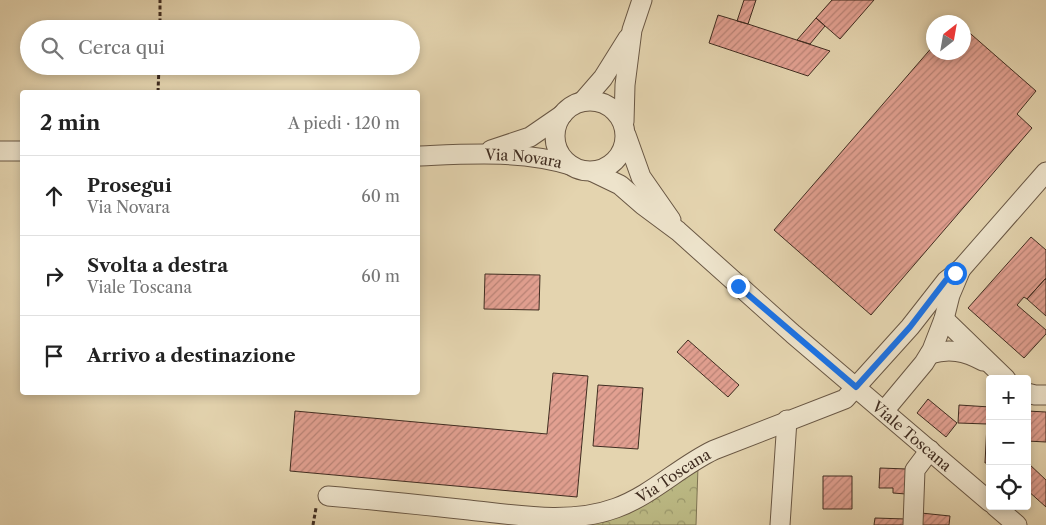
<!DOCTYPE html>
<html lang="it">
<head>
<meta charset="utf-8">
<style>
	:root { --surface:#fff; --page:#f2f2f2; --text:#222; --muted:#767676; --line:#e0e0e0 }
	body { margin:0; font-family:"Libre Caslon Text",serif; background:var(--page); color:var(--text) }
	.controls { position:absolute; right:15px; bottom:15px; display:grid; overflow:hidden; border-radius:5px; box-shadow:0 2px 8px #0003 }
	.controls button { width:45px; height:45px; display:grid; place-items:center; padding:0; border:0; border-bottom:1px solid var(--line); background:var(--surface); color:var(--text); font:25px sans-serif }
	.compass { position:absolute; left:926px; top:15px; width:45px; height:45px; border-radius:50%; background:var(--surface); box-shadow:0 2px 8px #0003; rotate:31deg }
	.stop { position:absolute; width:15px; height:15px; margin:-11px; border:4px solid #1a73e8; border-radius:50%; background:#fff }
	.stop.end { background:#1a73e8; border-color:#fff; box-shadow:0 1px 5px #0008 }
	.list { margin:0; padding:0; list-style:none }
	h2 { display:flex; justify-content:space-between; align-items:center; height:65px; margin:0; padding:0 20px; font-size:21px }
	h2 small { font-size:16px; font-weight:400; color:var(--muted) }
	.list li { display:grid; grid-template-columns:32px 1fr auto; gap:15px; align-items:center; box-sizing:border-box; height:80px; padding:0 20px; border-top:1px solid var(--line) }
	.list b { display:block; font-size:19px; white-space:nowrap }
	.list p { margin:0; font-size:16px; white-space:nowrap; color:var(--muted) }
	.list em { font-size:16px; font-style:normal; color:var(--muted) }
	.icon { flex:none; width:28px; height:28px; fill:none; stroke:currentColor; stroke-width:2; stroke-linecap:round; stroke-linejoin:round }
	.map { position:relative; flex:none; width:1046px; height:525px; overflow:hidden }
	.search { position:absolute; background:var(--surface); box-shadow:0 2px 8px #0003; left:20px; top:20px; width:400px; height:55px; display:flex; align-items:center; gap:12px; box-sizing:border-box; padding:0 18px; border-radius:28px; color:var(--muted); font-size:19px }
	.panel { position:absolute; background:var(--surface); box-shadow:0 2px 8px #0003; left:20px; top:90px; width:400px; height:305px; border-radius:5px }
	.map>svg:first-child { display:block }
	.forest { fill:url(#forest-crowns); stroke:#7e7453 }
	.building { fill:url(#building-hatch); stroke:#402d21 }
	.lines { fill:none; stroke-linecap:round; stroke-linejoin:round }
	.minor-casing { stroke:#695744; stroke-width:21 }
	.path { stroke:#402d21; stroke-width:3; stroke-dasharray:4 2.5; stroke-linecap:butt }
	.minor { stroke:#ede3cb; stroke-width:19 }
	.route { stroke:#1a73e8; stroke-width:6 }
	.labels { text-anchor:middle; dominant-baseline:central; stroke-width:4; stroke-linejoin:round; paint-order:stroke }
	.street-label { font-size:15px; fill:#402d21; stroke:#ede3cb }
</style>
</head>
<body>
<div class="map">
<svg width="1046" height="525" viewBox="0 0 1046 525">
	<defs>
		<pattern id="forest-crowns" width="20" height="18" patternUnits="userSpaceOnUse" patternTransform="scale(1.25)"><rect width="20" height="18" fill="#bcba85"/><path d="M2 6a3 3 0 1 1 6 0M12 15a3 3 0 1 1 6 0" fill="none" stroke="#9a986c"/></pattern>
		<pattern id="building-hatch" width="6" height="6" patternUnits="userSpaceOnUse" patternTransform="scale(1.25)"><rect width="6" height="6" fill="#e2a091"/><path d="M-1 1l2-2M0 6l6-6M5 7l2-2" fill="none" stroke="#b98376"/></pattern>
	</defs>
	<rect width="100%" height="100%" fill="#e4d4af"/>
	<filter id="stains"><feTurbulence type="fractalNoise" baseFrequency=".004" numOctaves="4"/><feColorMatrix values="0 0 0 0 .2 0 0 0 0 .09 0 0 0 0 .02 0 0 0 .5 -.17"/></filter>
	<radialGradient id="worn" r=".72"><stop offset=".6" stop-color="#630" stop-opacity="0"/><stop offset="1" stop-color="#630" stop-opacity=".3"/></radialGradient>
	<path class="forest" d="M698 467 696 525H588L608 518Z"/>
	<path class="building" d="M744 0H756L748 24 737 21Z
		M832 0H874L840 39 816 18Z
		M718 15 748 24 830 51 808 76 709 43Z
		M816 18 825 26 810 44 797 40Z
		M964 28 1036 91 1017 114 1032 128 871 315 774 230 934 45V52H964Z
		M1031 237 1046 250V278L1027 299 1024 297 1017 305 1046 330V334L1024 358 968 308Z
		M485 274 540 275 539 310 484 309Z
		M1045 279 1046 280V316L1027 299Z
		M688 340 739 385 728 397 677 352Z
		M553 373 588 376 577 497 290 471 295 411 547 434Z
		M598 385 643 388 638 449 593 446Z
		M928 399 957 423 946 437 917 413Z
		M959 405 990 407V463H985L987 424 958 423Z
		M1027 411 1046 412V442L1027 441Z
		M1028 463 1046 480V507L1027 490Z
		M880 468 907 469 906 494 893 493V488H879Z
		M823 476H852V509H823Z
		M921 513 950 516 949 525H921Z
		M875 518 906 519V525H874Z"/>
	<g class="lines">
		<defs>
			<g id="minor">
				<circle cx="590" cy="136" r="35"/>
				<path d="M583 101 603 78 628 38"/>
				<path d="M624 122 625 85 632 30 642 0"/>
				<path d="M626 135 641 177 671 220"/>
				<path d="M491 150 530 137 562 115"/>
				<path d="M0 151H22"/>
				<path id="s1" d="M418 156C467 154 522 150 570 165"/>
				<path id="s2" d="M593 172 620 185 643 205 678 231 793 334 990 502"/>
				<path d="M944 319 1006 379"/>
				<path d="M930 354C949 348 965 351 983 361"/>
				<path d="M1027 393 1035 395H1046"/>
				<path d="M884 411 924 363 932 350 944 319 950 295 961 269 1046 172"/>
				<path id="s3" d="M328 496C375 500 422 505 469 510 516 515 570 525 616 508 652 495 680 466 714 450L845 399 910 327 946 281 961 269"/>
				<path d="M995 506 1017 525"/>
				<path d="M780 525 787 420"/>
				<path d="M913 525 915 470 930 450"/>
			</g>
		</defs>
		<use href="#minor" class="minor-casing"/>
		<path class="path" d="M160 29V0
			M158 92 159 66
			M313 525 316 508"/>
		<use href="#minor" class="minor"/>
	</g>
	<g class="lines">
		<path class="route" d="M738 286 856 387 910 327 946 280 955 273"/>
	</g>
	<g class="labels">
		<g class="street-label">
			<text stroke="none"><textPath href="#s1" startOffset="106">Via Novara</textPath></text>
			<text stroke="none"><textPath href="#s2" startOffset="415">Viale Toscana</textPath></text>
			<text stroke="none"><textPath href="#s3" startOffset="356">Via Toscana</textPath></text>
		</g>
	</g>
	<rect width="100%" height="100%" filter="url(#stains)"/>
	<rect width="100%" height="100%" fill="url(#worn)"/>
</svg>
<div class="controls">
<button>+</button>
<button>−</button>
<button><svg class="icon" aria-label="locate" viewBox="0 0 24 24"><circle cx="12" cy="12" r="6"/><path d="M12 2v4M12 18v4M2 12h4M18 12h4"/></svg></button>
</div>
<svg class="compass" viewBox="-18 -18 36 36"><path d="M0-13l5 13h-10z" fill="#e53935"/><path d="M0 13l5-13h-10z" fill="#767676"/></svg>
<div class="stop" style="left:955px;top:273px"></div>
<div class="stop end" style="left:738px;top:286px"></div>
<div class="search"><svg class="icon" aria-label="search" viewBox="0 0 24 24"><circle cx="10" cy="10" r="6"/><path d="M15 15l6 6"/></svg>Cerca qui</div>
<section class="panel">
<h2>2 min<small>A piedi · 120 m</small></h2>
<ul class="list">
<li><svg class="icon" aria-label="ahead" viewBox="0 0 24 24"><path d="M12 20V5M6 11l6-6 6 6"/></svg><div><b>Prosegui</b><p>Via Novara</p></div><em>60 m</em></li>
<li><svg class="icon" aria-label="right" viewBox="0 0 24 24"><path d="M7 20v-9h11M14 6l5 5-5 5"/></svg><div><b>Svolta a destra</b><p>Viale Toscana</p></div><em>60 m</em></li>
<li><svg class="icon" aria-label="arrive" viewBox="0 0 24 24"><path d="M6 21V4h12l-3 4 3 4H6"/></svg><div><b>Arrivo a destinazione</b></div></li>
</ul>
</section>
</div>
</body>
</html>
